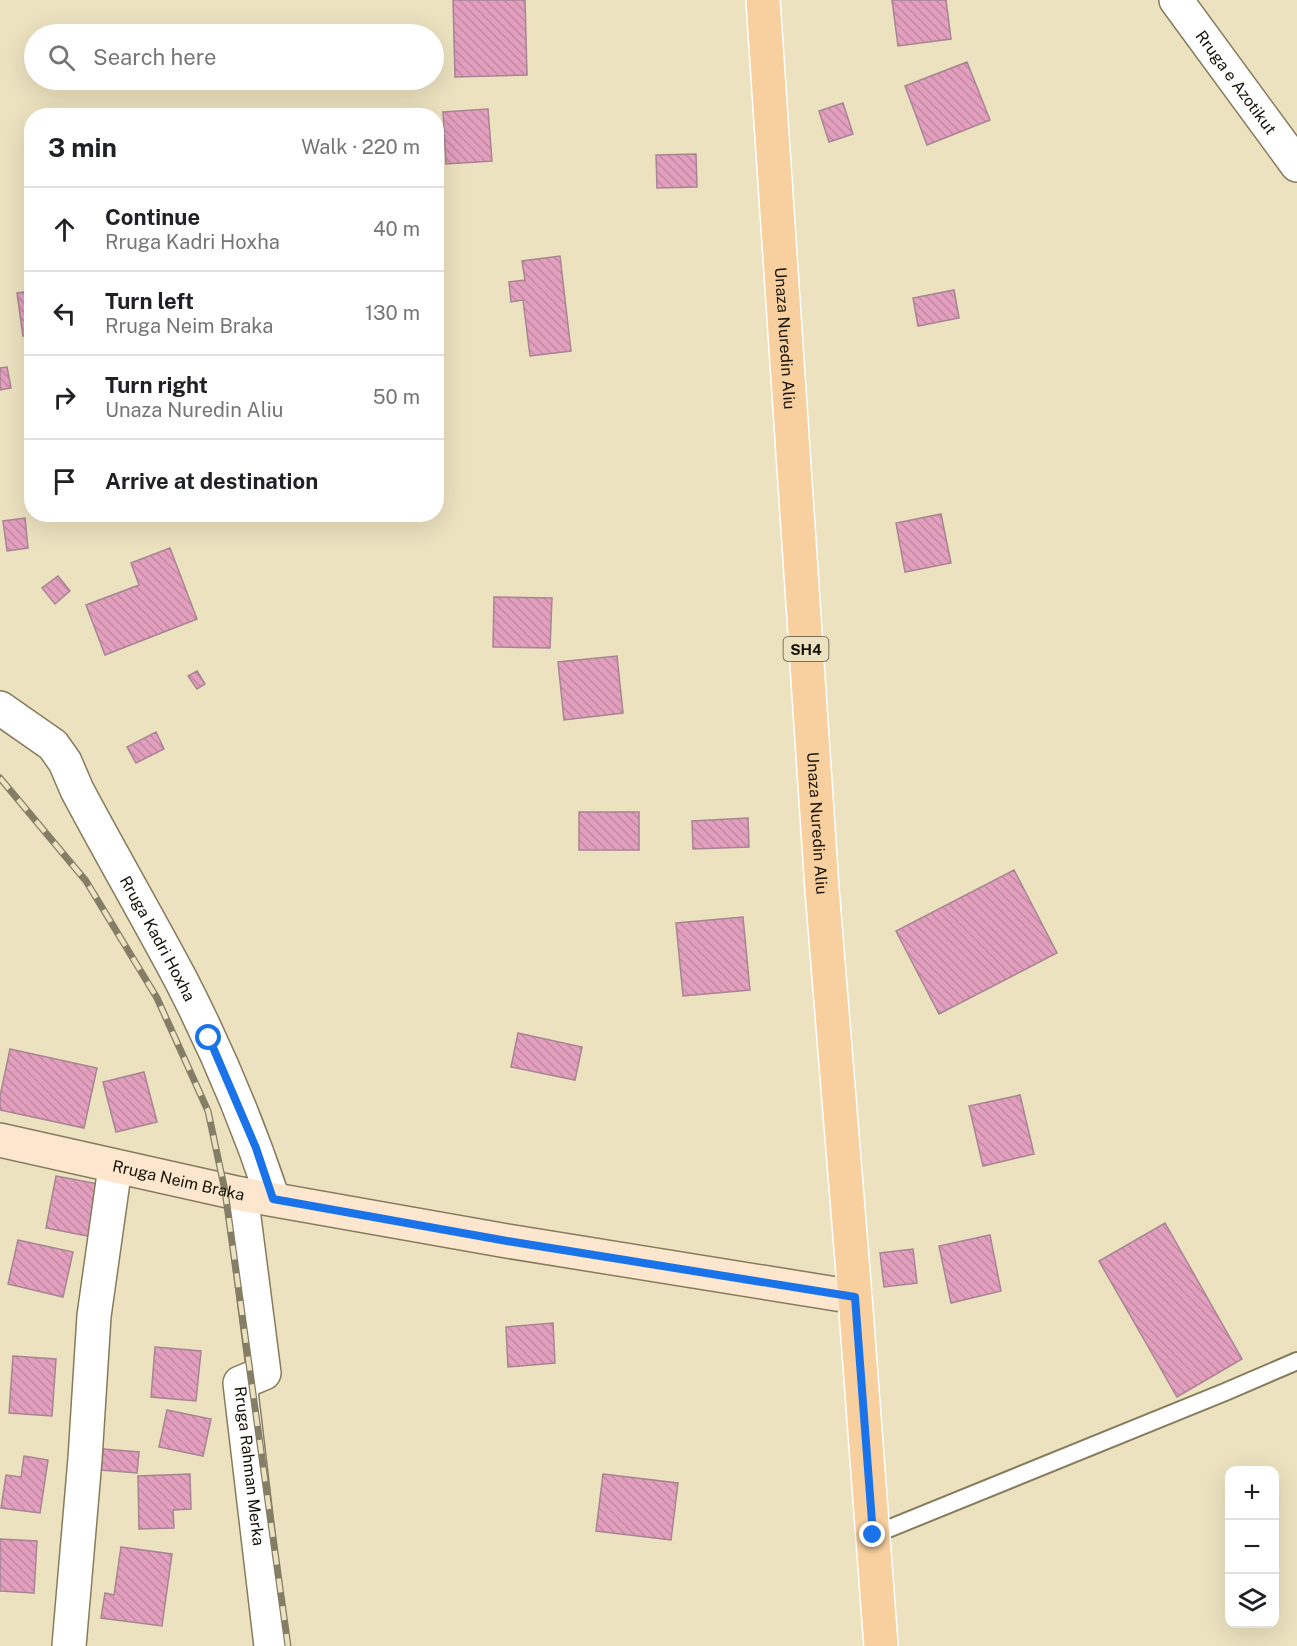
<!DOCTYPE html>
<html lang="en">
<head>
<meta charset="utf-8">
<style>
	:root { --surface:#fff; --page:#f2f2f2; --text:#202124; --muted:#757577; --line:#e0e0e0 }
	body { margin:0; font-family:"Public Sans",sans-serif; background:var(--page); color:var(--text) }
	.controls { position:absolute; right:18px; bottom:18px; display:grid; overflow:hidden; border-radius:12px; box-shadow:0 6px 24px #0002 }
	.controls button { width:54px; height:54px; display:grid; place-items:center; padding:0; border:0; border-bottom:2px solid var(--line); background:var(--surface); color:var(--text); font:30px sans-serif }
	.stop { position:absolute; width:18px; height:18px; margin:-14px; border:4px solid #1a73e8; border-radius:50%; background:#fff }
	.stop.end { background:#1a73e8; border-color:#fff; box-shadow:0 2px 6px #0008 }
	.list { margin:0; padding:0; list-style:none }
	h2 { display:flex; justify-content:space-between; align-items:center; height:78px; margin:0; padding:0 24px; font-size:26px }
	h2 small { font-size:20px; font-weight:400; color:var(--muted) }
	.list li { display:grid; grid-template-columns:39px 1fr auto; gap:18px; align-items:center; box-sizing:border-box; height:84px; padding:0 24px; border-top:2px solid var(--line) }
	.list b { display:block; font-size:22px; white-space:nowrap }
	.list p { margin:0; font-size:20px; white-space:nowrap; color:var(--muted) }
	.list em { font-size:20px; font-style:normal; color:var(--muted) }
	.icon { flex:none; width:33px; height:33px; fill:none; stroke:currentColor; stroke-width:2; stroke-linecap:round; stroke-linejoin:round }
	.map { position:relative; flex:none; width:1297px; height:1646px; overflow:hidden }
	.search { position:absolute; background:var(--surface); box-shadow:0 6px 24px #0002; left:24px; top:24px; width:420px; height:66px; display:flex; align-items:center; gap:15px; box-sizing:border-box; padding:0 21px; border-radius:33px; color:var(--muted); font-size:22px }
	.panel { position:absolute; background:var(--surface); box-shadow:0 6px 24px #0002; left:24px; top:108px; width:420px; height:414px; border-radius:24px }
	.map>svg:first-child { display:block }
	.building { fill:url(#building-back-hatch); stroke:#a78593; stroke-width:1.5 }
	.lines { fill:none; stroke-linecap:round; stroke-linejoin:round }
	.lane-casing { stroke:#867c5d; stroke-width:20 }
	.street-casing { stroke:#867c5d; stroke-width:36 }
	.secondary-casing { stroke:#867c5d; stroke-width:36 }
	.primary-casing { stroke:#fff; stroke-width:36 }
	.lane { stroke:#fff; stroke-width:16 }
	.street { stroke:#fff; stroke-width:33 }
	.secondary { stroke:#fce7ce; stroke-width:33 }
	.primary { stroke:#f8cf9e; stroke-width:33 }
	.rail-casing { stroke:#857e67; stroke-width:7 }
	.rail { stroke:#ece2c0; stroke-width:4.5; stroke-dasharray:14; stroke-linecap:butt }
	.route { stroke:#1a73e8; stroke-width:8 }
	.labels { text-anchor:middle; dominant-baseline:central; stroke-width:6; stroke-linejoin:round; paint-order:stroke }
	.shield { fill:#ece2c0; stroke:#544f3d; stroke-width:1.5 }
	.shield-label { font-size:15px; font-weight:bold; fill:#131005 }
	.street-label { font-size:16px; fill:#131005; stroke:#ece2c0 }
</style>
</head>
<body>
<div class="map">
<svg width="1297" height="1646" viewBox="0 0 1297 1646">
	<defs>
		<pattern id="building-back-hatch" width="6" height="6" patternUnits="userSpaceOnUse" patternTransform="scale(1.5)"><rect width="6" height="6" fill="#e39fbe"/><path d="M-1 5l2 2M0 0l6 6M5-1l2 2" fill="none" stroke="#c288a2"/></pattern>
	</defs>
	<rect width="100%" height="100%" fill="#ece2c0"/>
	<path class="building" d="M453 0H525L527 75 455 77Z
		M892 0H946L951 39 898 46Z
		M967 62 990 120 927 145 905 86Z
		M843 103 853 134 829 142 819 111Z
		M488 109 492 161 446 164 443 112Z
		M696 154 697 187 657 188 656 155Z
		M560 256 571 351 530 356 523 300 511 302 509 282 525 280 522 261Z
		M954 290 959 318 918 326 913 298Z
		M32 291V334L23 336 17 293Z
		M7 367 11 388 0 390V368Z
		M32 372V391L28 392 25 373Z
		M941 514 951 563 905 572 896 523Z
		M25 518 28 548 7 551 3 521Z
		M170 548 197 619 105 655 86 605 139 585 131 563Z
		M58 576 70 591 55 604 42 588Z
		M494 597 552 598 550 648 493 647Z
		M617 656 623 713 564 720 558 662Z
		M197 671 205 684 197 689 188 676Z
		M156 732 164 749 136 763 127 747Z
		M579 812H639V850H579Z
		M748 818 749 847 693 849 692 821Z
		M1014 870 1057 953 939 1014 896 931Z
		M743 917 750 990 683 996 676 923Z
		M518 1033 582 1047 575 1080 511 1067Z
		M10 1049 97 1068 84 1128 0 1110V1096Z
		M144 1072 157 1122 116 1132 103 1082Z
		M1020 1095 1034 1154 983 1166 969 1106Z
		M56 1176 104 1185 93 1237 46 1228Z
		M1165 1223 1242 1359 1177 1397 1099 1261Z
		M990 1235 1001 1291 951 1303 939 1246Z
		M18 1240 73 1252 63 1297 8 1284Z
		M913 1249 917 1283 884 1287 880 1253Z
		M553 1323 555 1363 508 1367 506 1327Z
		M155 1347 201 1351 196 1401 151 1397Z
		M13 1356 56 1359 52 1416 9 1413Z
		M167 1410 211 1419 203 1456 159 1447Z
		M103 1449 139 1452 137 1473 101 1470Z
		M24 1456 48 1460 40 1513 1 1508 6 1475 21 1477Z
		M190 1474 191 1509 173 1510 174 1528 139 1529 138 1476Z
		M603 1474 678 1483 671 1540 596 1531Z
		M0 1539 37 1541 34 1593 0 1591Z
		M121 1547 172 1554 162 1626 101 1618 105 1593 114 1595Z"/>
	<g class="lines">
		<defs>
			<path id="lane" d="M873 1535 1225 1392 1297 1361"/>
			<g id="street">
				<path id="s1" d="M1176 0 1297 165"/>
				<path id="s2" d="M0 708 53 745 65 762 77 790C111 854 147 916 181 980 217 1050 248 1124 273 1199"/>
				<path id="s3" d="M241 1194 264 1373 240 1383 271 1646"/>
				<path d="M69 1646 85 1459 94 1316 115 1167"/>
			</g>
			<g id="secondary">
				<path id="s4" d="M0 1140 241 1194 507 1241 855 1297"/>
			</g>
			<g id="primary">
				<path id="s5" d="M763 0 822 889 855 1297 881 1646"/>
			</g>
		</defs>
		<use href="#lane" class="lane-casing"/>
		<use href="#street" class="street-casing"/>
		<use href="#secondary" class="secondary-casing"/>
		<use href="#primary" class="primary-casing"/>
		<use href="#lane" class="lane"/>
		<use href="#street" class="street"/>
		<use href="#secondary" class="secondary"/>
		<use href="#primary" class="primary"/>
		<defs>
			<path id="rail" d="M0 778 86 881 157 998 208 1111 225 1191 288 1646"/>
		</defs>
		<use href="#rail" class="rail-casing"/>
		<use href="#rail" class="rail"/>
	</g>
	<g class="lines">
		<path class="route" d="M209 1038 256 1148 273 1199 507 1241 855 1297 873 1535"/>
	</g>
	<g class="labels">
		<rect class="shield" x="783.5" y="637" width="45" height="24" rx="4.5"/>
		<g class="shield-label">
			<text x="806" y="649">SH4</text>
		</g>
		<g class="street-label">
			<text stroke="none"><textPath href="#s1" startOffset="102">Rruga e Azotikut</textPath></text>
			<text stroke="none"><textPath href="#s5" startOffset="339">Unaza Nuredin Aliu</textPath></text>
			<text stroke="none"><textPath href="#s5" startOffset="825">Unaza Nuredin Aliu</textPath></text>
			<text stroke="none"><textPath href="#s2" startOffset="285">Rruga Kadri Hoxha</textPath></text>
			<text stroke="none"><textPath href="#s4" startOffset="183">Rruga Neim Braka</textPath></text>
			<text stroke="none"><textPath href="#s3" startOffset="290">Rruga Rahman Merka</textPath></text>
		</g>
	</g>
</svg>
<div class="controls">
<button>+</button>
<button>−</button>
<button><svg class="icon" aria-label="layers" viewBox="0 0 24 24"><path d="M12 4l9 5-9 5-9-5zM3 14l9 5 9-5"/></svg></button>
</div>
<div class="stop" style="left:209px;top:1038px"></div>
<div class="stop end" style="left:873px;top:1535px"></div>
<div class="search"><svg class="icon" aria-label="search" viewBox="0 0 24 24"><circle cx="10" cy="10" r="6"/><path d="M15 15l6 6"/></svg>Search here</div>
<section class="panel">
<h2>3 min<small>Walk · 220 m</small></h2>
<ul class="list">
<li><svg class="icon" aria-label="ahead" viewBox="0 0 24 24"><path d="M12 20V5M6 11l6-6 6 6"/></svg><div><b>Continue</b><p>Rruga Kadri Hoxha</p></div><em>40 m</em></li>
<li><svg class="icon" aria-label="left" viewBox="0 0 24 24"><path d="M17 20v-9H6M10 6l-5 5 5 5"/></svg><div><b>Turn left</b><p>Rruga Neim Braka</p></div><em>130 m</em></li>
<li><svg class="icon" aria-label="right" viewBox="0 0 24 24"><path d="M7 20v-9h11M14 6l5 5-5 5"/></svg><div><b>Turn right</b><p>Unaza Nuredin Aliu</p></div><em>50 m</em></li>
<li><svg class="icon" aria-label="arrive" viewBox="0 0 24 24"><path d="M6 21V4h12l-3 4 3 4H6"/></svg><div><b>Arrive at destination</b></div></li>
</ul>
</section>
</div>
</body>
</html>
